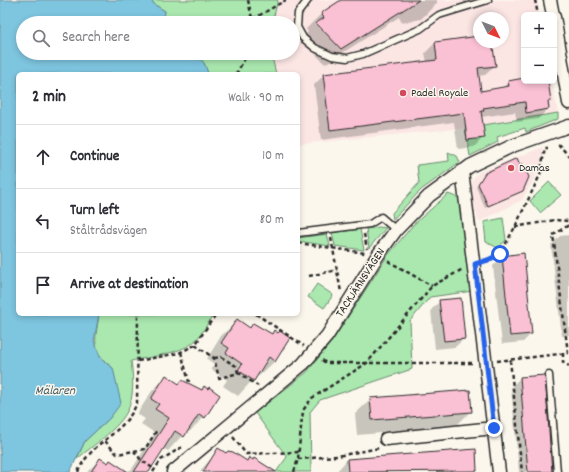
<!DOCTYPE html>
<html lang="en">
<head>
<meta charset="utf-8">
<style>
	:root { --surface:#fff; --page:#f2f2f3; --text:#2b2b33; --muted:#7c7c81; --line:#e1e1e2 }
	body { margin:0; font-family:Dekko,sans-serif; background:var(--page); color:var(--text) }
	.controls { position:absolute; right:12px; top:12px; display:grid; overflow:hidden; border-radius:6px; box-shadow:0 2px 6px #0003 }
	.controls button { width:36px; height:36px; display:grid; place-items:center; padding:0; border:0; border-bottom:1px solid var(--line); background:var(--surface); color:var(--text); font:20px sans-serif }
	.compass { position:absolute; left:473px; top:12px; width:36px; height:36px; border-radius:50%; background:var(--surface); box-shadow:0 2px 6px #0003; rotate:132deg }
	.stop { position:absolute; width:12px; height:12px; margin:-9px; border:3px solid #2563eb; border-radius:50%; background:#fff }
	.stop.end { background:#2563eb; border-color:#fff; box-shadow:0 1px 4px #0008 }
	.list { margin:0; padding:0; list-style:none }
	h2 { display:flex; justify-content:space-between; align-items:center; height:52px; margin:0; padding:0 16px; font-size:17px }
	h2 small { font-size:13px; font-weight:400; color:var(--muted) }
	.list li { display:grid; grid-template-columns:26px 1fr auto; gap:12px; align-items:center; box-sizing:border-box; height:64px; padding:0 16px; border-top:1px solid var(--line) }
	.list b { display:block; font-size:15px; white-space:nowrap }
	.list p { margin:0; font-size:13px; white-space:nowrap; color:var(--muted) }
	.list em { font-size:13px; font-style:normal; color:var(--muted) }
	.icon { flex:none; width:22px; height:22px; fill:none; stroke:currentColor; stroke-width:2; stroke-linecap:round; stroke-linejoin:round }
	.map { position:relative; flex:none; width:569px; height:472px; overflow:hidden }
	.search { position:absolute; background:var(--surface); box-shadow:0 2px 6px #0003; left:16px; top:16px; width:284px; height:44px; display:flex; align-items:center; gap:10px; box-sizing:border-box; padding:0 14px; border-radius:22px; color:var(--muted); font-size:15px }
	.panel { position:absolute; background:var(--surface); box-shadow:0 2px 6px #0003; left:16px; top:72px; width:284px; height:244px; border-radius:6px }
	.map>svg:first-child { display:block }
	.built { fill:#fbe6e4; fill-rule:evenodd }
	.green { fill:#aae8af; stroke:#6a8a6d }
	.water { fill:#7ec5df; stroke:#5d8797 }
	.shadow { fill:#0003 }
	.building { fill:#fac0d3; stroke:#2b2b2b }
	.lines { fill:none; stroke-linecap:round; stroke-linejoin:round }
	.service-casing { stroke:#2b2b2b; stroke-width:9 }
	.minor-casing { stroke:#2b2b2b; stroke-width:15 }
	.path { stroke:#2b2b2b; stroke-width:2.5; stroke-dasharray:4 3; stroke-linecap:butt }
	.service { stroke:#fbf7ec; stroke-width:6 }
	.minor { stroke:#fbf7ec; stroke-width:12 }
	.route { stroke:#2563eb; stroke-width:5 }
	.poi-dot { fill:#d1495b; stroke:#fbf7ec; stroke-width:1.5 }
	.labels { text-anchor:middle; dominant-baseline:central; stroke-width:3; stroke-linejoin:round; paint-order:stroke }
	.poi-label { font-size:12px; fill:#2b2b2b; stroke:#fbf7ec; text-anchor:start }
	.street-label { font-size:12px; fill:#2b2b2b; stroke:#fbf7ec }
	.water-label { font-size:13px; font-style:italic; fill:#445961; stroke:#fbf7ec }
</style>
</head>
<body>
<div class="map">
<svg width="569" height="472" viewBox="0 0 569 472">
	<rect width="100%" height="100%" fill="#fbf7ec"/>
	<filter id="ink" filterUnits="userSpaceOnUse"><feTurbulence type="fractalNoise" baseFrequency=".025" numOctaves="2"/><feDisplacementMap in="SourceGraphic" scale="8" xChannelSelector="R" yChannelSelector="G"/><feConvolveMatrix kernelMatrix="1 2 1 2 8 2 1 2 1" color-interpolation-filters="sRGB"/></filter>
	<g filter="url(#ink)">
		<path class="built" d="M278 0H537L539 15H524V81H552L558 113 465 128 298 144V74H276L271 58V53H293V23H272ZM479 18H503V42H479Z
			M543 147 541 167 522 200 479 222 470 190 473 179 479 172Z"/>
		<path class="green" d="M151 0H278L272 23H163L165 11 155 5Z
			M181 53H271L276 74H208C201 51 198 61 181 53Z
			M558 113V119L526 132 525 128 497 137 498 142 470 156 465 128Z
			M448 152 457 156 460 162 421 190 393 219 392 213 419 183 417 165 449 161Z
			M549 182 561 195 540 213 530 201Z
			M448 194 459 198 473 291 430 297 410 321 412 369 320 400 310 412 311 472H276L287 457 255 413 307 372 333 340 388 255 413 225Z
			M503 218 506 240 498 248 486 242 484 222Z
			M379 227 386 228 369 248 366 229Z
			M360 229 364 250 335 246 332 233Z
			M327 234 330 246 298 241V238Z
			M317 284 333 295 324 308 308 297Z
			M99 314H213C208 323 203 333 196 340 184 353 149 357 131 361 133 374 134 392 130 404 125 425 92 446 77 459L85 441 110 418 113 368C89 350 96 340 99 314Z"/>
		<path class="water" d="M0 0H151L155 5 165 11 163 23H23V53H181C197 61 203 53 208 74H18V314H99L94 341 101 359 113 368 121 403 110 418 85 441 70 472H0Z"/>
		<path class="shadow" d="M343 0H437V3L421 19 402 23 399 17 325 64 301 39 308 32 306 29 321 14Z
			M463 0H483L465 5Z
			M479 37V42H491L495 66 485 75 478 76 480 92 502 88 509 82 524 79V81H547L550 100 547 103 548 109 538 119 517 122 515 112 481 117 484 137 474 147 458 149 454 122 321 140 314 85 324 75 427 62 425 53 435 43Z
			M485 173 522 190 485 208 476 187Z
			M569 235V335L562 336 551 245 560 236Z
			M523 255 531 334 523 342 502 344 493 266 502 257Z
			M440 301 464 339 455 347 435 349 431 310Z
			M237 321 249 329 253 325 271 335 274 332 275 361 259 376 257 375 238 396 223 386 227 380 211 369 214 364 207 359 221 336Z
			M544 376 552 472H519L511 387 520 378Z
			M166 377 179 385 201 391 204 388V417L189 432 187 430 168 451 163 448 149 472H87L100 459 108 464 110 461 114 463 128 471 132 469 155 433 141 424 145 419 137 414 152 391Z
			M371 399 471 411 455 427 357 435 355 414Z
			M219 450 246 462 249 459 261 472H199Z
			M347 460 476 471 336 472Z"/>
		<path class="building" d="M341 0H419L341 49 316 23 324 18 321 13Z
			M479 36V42H492L496 66 478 68 481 91 509 86 508 81 524 78V81H548L551 101H548L549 109 526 113 525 102 483 108 484 111H481L485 138 467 140 464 113 330 130 323 74 437 60 435 42Z
			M517 158 520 165 522 163 529 177 523 191 488 206 478 184 485 173Z
			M524 253 532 334 510 336 502 256Z
			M461 298 465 339 444 341 439 300Z
			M237 319 250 328 253 323 272 334 274 330 278 333 280 331 290 338 275 362 269 357 254 381 238 370 242 364 226 353 229 348 221 343Z
			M166 375 179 384 182 380 202 390 204 386 208 389 209 387 220 395 205 418 199 414 184 437 175 431 149 472H134L169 418 155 409 159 404 151 399Z
			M545 375 552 472H528L520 377Z
			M470 390 472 412 372 420 370 398Z
			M218 448 226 453 228 451 233 452 247 461 249 457 253 460 254 458 276 472H203Z
			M476 449 477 471 348 472 347 459Z
			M100 458 108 463 110 460 128 472H91Z"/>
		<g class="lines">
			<defs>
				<path id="service" d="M308 0 298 13 297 27 303 38 315 48 332 56 347 58 363 54 420 29 439 15 488 0
					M298 233 370 224 381 217 396 230
					M549 375 557 472"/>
				<path id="minor" d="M550 0 553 15
					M554 17 569 103
					M462 171 499 472
					M386 439 494 428
					M173 472 303 364 327 336 378 255 396 230 429 196 470 166 512 146 569 126"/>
			</defs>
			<use href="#service" class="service-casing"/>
			<use href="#minor" class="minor-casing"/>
			<path class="path" d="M248 0 253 23
				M535 0 538 15
				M253 19 286 0
				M236 74 248 53
				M558 144 569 156
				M515 227 555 220 569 221
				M364 234 367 249
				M331 238 341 292
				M298 243 365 253
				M388 261 432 286
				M485 261 500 254 515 227 540 175 545 148H548
				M309 276 337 270
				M256 314 304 346
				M195 345 214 358 219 378 239 373 258 386
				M181 352 189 382
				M563 353V362L569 366
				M568 353 553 235 569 225
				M214 358 221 357 236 366 238 373
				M322 360 326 363H474
				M510 360 522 472
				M138 361 179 353 195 345 216 314
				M497 361 569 353
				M233 437 246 454 299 452
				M105 441 117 454 134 451 141 460 154 469
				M134 451 145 449 157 430
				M298 459 337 456 379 448
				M78 472C90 442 124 435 137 403L138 314
				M153 472 161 460 182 447
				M294 472 298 459 302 417 304 409 312 398 367 363 432 286 463 269"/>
			<use href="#service" class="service"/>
			<use href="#minor" class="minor"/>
		</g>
	</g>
	<g class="lines" filter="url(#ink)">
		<path class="route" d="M494 428 475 264 488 260 500 254"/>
	</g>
	<g class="poi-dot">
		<circle cx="403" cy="93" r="4"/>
		<circle cx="511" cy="168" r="4"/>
	</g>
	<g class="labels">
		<g class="poi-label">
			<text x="411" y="93">Padel Royale</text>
			<text x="519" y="168">Damas</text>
		</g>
		<g class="street-label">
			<text transform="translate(361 283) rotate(-57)">TACKJÄRNSVÄGEN</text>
		</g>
		<g class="water-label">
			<text x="55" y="391">Mälaren</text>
		</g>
	</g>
</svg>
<div class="controls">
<button>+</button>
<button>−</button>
</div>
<svg class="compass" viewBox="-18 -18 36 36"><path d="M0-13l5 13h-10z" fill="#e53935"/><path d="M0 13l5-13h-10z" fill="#7c7c81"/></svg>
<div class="stop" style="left:500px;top:254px"></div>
<div class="stop end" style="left:494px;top:428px"></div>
<div class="search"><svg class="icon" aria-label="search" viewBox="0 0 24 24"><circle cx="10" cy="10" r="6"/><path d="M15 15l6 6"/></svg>Search here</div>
<section class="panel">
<h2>2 min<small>Walk · 90 m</small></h2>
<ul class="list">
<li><svg class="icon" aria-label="ahead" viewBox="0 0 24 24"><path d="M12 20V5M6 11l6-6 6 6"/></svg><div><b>Continue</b></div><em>10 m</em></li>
<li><svg class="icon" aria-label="left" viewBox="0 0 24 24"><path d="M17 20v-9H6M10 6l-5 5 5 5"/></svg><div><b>Turn left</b><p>Ståltrådsvägen</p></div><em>80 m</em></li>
<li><svg class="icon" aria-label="arrive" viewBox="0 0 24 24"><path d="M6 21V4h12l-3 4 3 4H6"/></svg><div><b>Arrive at destination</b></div></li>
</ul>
</section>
</div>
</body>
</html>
